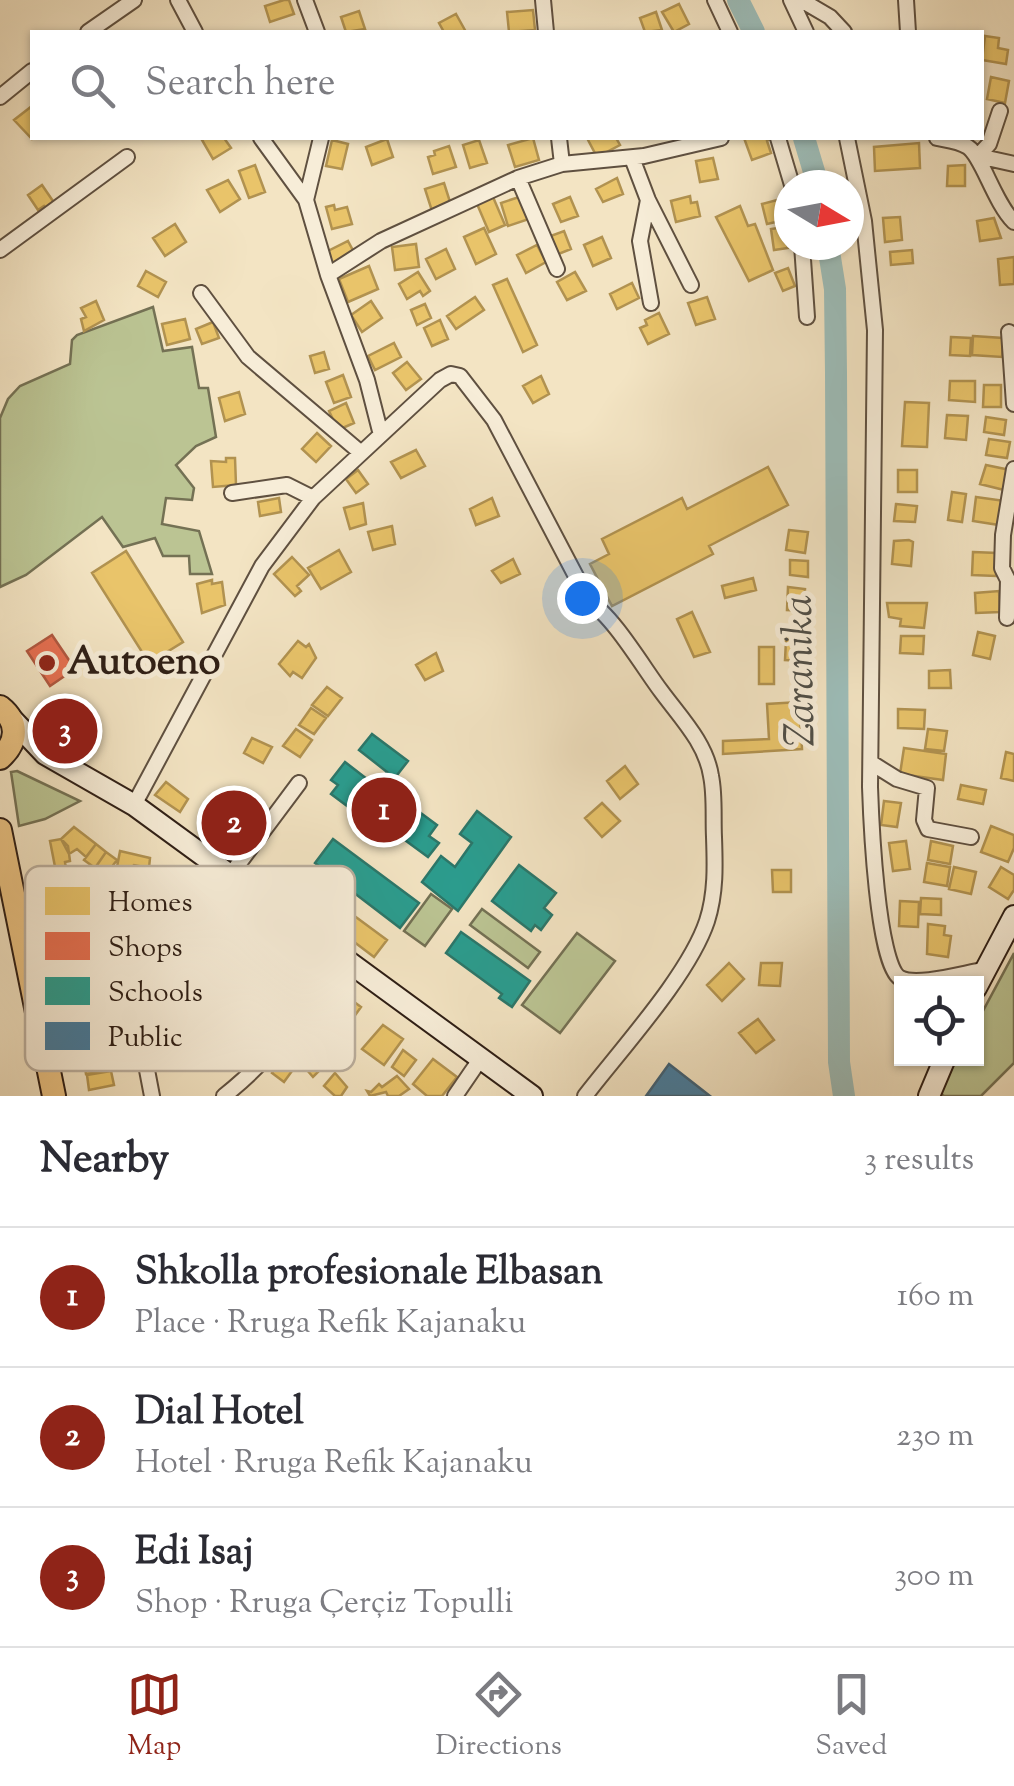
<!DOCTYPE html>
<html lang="en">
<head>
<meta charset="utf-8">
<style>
	:root { --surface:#fff; --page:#f2f2f3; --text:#2b2b33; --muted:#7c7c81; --line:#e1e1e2; --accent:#8f2418 }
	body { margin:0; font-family:"Sorts Mill Goudy",serif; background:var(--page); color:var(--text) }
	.controls { position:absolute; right:30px; bottom:30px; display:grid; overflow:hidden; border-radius:0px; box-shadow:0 2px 8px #0004 }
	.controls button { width:90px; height:90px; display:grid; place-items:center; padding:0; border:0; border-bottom:2px solid var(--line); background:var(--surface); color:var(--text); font:50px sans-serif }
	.compass { position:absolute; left:774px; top:170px; width:90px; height:90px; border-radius:50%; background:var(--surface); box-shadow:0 2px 8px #0004; rotate:100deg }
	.you { position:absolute; left:582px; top:598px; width:35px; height:35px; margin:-25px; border:8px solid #fff; border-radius:50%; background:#1a73e8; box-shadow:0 0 0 15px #1a73e833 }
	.badge { display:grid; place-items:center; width:65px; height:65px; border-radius:50%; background:var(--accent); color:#fff; font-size:32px; font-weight:700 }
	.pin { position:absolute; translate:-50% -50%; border:5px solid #fff; box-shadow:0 2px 10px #0006 }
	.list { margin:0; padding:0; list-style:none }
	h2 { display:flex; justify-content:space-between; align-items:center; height:130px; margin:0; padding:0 40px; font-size:42px }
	h2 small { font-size:32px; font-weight:400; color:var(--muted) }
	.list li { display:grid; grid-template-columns:65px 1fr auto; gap:30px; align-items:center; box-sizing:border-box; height:140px; padding:0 40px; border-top:2px solid var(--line) }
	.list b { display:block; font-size:38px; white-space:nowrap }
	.list p { margin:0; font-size:32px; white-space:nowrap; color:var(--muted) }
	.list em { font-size:32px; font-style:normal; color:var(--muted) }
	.icon { flex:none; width:55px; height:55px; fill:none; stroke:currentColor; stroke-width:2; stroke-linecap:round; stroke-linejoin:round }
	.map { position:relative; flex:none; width:1014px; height:1096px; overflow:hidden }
	.search { position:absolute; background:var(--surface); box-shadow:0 2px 8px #0004; left:30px; right:30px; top:30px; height:110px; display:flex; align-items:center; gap:25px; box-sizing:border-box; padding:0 35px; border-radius:0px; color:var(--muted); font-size:38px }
	.sheet { height:550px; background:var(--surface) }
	nav { display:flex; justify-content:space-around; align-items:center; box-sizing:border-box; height:140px; border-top:2px solid var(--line); background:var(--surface); font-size:28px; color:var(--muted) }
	nav a { display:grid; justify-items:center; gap:5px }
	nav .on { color:var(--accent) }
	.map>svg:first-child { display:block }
	.green { fill:#bbc493; stroke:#747154; stroke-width:2.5 }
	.homes { fill:#e9c46a; stroke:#b19250; stroke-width:2.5 }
	.shops { fill:#e76f51; stroke:#b0573f; stroke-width:2.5 }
	.schools { fill:#2a9d8f; stroke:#2b776a; stroke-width:2.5 }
	.public { fill:#457b9d; stroke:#3e5f74; stroke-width:2.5 }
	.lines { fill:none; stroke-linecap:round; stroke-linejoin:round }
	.river { stroke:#9dbeba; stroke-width:22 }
	.minor-casing { stroke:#5f5040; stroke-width:18 }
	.secondary-casing { stroke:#2e1e15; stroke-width:24 }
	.primary-casing { stroke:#2e1e15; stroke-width:26 }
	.minor { stroke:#f7edd8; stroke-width:14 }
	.secondary { stroke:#f7edd8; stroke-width:20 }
	.primary { stroke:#eac282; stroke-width:22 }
	.poi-dot { fill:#8f2418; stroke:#f7edd8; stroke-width:4 }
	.labels { text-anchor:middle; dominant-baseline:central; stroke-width:10; stroke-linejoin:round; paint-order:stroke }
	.poi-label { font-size:40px; font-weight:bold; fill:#2e1e15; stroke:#f7edd8; text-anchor:start }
	.water-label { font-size:42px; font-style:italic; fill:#4f4e47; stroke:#f7edd8 }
	.key { fill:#f7edd8; stroke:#bbaf9e; stroke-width:2.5 }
	.key-label { font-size:28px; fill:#2e1e15 }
</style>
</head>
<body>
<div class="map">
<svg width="1014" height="1096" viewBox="0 0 1014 1096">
	<rect width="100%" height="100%" fill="#f3e4c3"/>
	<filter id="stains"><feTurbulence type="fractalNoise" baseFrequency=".002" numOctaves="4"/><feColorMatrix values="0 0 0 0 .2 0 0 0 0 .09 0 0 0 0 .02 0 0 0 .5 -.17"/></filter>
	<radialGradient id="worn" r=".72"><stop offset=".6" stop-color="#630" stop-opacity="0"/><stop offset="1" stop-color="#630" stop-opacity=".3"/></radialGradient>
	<path class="green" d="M153 307 163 351 192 347 199 388H208L216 437 196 446 176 465 194 488 192 500 166 498 162 524 199 531 212 574H190L189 556H163L155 538 123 547 102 517 26 575 0 587V418L8 399 20 386 70 364 72 340 77 335Z
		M17 771 80 801 45 819 19 826 11 772Z
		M431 894 452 909 425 946 404 931Z
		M482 909 540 952 528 968 470 925Z
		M577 933 615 961 560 1033 522 1005Z
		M1014 953V1063L981 1096H944L939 1092 957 1059 976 1058 977 1022Z"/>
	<path class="homes" d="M284 0H289L294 14 270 22 265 6Z
		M679 4 689 24 674 32 662 12Z
		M533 10 535 30 509 32 507 12Z
		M359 11 365 29 346 32 341 17Z
		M656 12 662 30 645 32 640 18Z
		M456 14 466 32H444L439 23Z
		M985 36 999 38 998 48 1008 50 1006 64 982 60Z
		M991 77 1009 81 1005 103 987 99Z
		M32 106 34 138 32 139 14 120Z
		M206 138H224L231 148 213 159 202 140Z
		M533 138 539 160 515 167 508 145Z
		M587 138H616L620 145 597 157Z
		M744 138H771L767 141 771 153 752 160Z
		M387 139 393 157 372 165 366 147Z
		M332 140 348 144 342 169 326 166Z
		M479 140 487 163 470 168 463 145Z
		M919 143 920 168 875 171 874 147Z
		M449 146 456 167 433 174 428 157 435 155 434 151Z
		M713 158 718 179 700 182 696 161Z
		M255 165 265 192 249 198 239 171Z
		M965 165V186H947L948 166Z
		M617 178 623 194 603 202 596 189Z
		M228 180 240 199 220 212 207 190Z
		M444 183 451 205 432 211 425 189Z
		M42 185 55 204 47 210 44 206 38 210 28 195Z
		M522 196 529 219 508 226 501 203Z
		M690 196 691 203 697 202 700 216 676 222 671 201Z
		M493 197 505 225 489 232 477 204Z
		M570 197 578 216 561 222 553 204Z
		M788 197 789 219 767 224 762 204Z
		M334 205 335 210 347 207 352 224 332 229 326 207Z
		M740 206 748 226 755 224 773 270 749 281 716 217Z
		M900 217 902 240 885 242 883 218Z
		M994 218 1001 238 980 241 977 221Z
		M175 224 186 242 165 256 153 238Z
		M785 227 788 248 774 250 771 229Z
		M484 228 496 254 476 264 464 237Z
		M564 231 571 249 556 255 548 237Z
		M602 237 611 258 593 266 584 245Z
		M348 241 356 256 335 268 326 252Z
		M416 244 419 267 395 270 392 247Z
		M537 245 546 262 526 273 517 255Z
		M446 249 455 269 436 279 426 259Z
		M912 250 913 263 891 265 890 252Z
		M1014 257V284L1000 285 998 259Z
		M369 266 378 289 348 302 339 279Z
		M788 268 795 286 783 291 775 273Z
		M146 271 166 282 158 297 138 286Z
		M418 272 430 291 423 296 420 291 407 299 399 284Z
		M575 272 586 291 567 300 557 282Z
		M507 279 537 345 523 352 493 285Z
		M632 283 639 298 617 309 610 294Z
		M475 297 484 310 456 329 447 316Z
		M707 297 715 319 696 325 688 303Z
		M96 301 104 320 84 331 81 319 86 317 81 308Z
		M371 301 382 318 362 332 351 315Z
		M425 304 431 318 417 325 411 310Z
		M659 313 669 334 648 344 640 328 647 325 645 320Z
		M185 319 190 339 167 345 162 324Z
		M440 320 448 339 432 346 424 328Z
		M213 322 219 338 202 344 196 329Z
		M973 336 1003 338 1002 357 972 355Z
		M951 337 971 338 970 356 950 355Z
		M394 343 401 357 375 370 368 356Z
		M324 352 329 369 315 373 310 356Z
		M407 362 421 379 406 390 393 373Z
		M343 375 351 397 334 403 326 382Z
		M541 376 549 394 533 403 523 386Z
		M950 381H975V402L949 400Z
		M984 385H1001V407H983Z
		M239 392 245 414 225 421 219 398Z
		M905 402 929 403 927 447 902 446Z
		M346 403 354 423 338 430 329 411Z
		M947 415 968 416 966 440 945 438Z
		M986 417 1006 420 1004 435 984 432Z
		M317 433 331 446 316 462 302 449Z
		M989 439 1010 442 1007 458 986 455Z
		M416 450 425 466 401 478 391 462Z
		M226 458H235L236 485 213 487 211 461 226 462Z
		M986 465 1010 470 1004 490 980 484Z
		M768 467 788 505 709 546 713 554 612 606 590 564 609 554 602 539 682 498 687 509Z
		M358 470 368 484 356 493 346 479Z
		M898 470H917V492H898Z
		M952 492 966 494 962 522 948 520Z
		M976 497 1005 501 999 525 973 521Z
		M279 498 281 512 260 516 258 502Z
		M492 498 499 516 476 525 470 509Z
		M363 503 366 524 350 529 344 508Z
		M896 504 917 506 915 522 894 521Z
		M392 526 395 544 373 550 368 532Z
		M789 530 808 532 805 553 786 550Z
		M909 540 913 542 911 566 892 564 894 541Z
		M339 550 351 572 321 589 308 568Z
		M126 551 183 642 149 663 92 573Z
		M973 552 997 553 996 576 972 575Z
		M292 557 309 575 297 586 301 591 295 596 274 574Z
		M513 559 520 574 501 583 492 571Z
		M790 560 808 561V577L790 575Z
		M753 578 756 590 725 598 722 586Z
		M212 580V584L222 582 225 605 202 613 197 584Z
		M788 587 805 589 804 611 787 610Z
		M999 591 1000 612 976 613 975 593Z
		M887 603H927L924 628 900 626 901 619 889 617Z
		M692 612 710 652 694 657 677 619Z
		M978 632 995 636 990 659 973 655Z
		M901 636H924L923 654 900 653Z
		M786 640H803L802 661 785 660Z
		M298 641 306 647 309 644 316 658 302 678 293 672 290 676 279 664Z
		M759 647H774V684H759Z
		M436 653 443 671 425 680 416 665Z
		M950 670 951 688H929V671Z
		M327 687 342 698 328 716 312 705Z
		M799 702 802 749 723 754V741L769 739 767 704Z
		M311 708 326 718 314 734 299 725Z
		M898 709 925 710 924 729 898 728Z
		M296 729 312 740 300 757 283 746Z
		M928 729 947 731 944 751 925 749Z
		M252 738 272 747 263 763 244 753Z
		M904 748 946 754 943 780 900 774Z
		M1006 752 1014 754V781L1001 778Z
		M625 766 638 784 620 799 607 781Z
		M166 782 188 799 180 812 155 795Z
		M961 785 986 790 983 804 958 799Z
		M234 798 258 816 235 848 211 830Z
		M884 801 901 803 897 827 881 825Z
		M602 803 620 821 602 837 585 818Z
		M991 826 1014 835V848L1008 862 981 852Z
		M74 827 96 844 86 857 77 849 69 854 61 839Z
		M61 839 68 846 70 861 65 862 67 875 57 877 50 841Z
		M906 841 910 869 893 871 889 843Z
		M931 841 953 846 950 864 928 860Z
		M96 844 106 852 95 868 84 860Z
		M120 851 150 858 149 868 134 865 131 868 130 872 143 875 140 889 120 885V882L116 881 117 873 128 874V871L117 867Z
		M106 852 117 860 95 889 81 879 89 869 95 873 98 870 95 868Z
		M927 863 950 867 947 886 924 882Z
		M954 867 976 872 971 894 949 889Z
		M1001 867 1014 875V890L1008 899 989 887Z
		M772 870H791V892H773Z
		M921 898 941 899V915L920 914Z
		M900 901 919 902 918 927 899 926Z
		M345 909 387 940 374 957 333 926Z
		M928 924 945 926 944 935 951 936 948 957 927 954Z
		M729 963 744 979 722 1001 707 985Z
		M761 963H782L780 986 759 985Z
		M338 990 361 1007 343 1032 320 1015Z
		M758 1019 774 1040 756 1053 739 1033Z
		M383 1025 403 1039 384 1065 362 1049Z
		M107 1037 113 1070 86 1074 81 1042Z
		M403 1050 416 1060 404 1076 392 1067Z
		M312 1053 323 1067 313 1077 301 1063Z
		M284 1055 297 1064 284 1082 272 1073Z
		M433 1059 457 1077 442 1096H427L413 1084Z
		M111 1071 114 1085 89 1090 87 1075Z
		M335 1073 347 1087 341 1096H335L324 1086Z
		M397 1076 409 1089 399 1096H388L386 1092 370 1096 367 1091 371 1092 379 1084 382 1087Z"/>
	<path class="shops" d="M52 635 75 669 50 686 27 651Z
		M66 719 94 739 85 753 56 733Z"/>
	<path class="schools" d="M372 734 408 761 387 788 437 825 429 836 439 843 428 857 398 835 394 841 331 794 338 785 331 780 345 762 376 786 387 772 359 750Z
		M477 811 511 837 458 911 422 882 441 856 455 867 472 843 460 834Z
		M333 839 419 903 400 928 315 863Z
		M519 865 556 893 544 908 552 915 541 930 535 925 531 931 492 901Z
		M461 932 530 981 512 1007 499 998 502 994 446 953Z"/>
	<path class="public" d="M669 1064 710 1096H646Z"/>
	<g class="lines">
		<path class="river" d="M738 0 754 32
			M804 138 818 185
			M828 245 835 289 836 373 839 1062 844 1096"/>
		<defs>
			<path id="minor" d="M178 0 195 32
				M305 0 317 32
				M543 0 546 32
				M715 0 730 32
				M791 0 806 32
				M801 0 830 17 844 32
				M906 0 908 32
				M88 32 134 0
				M0 97 32 71
				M261 138 306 200 328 275 367 380 381 435
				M559 138 562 164
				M778 138 792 185
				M847 138 864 221 875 330 870 787C871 817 877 965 900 978 917 987 964 973 984 970
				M937 138C947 140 959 141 968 147 982 156 994 202 1014 222
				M978 156 989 144 1000 111
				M978 156 1014 164
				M632 158 648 200 691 285
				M518 178 557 269
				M306 200 321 138
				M648 200 640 241 651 303
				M802 245 807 317
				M0 250 127 157
				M328 275 381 241 518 178 562 164 644 156 721 138
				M201 293 248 357 360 452
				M1009 332 1014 404
				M232 493 287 485 313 498
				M1007 618 1008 580 1002 568 1003 535 1014 469
				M873 764 897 779 927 788 924 820 928 829 971 837
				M134 805 262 566 313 498 440 380 451 374 460 376 494 420 590 603C611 613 645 670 661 691 680 717 706 743 711 776 715 795 713 817 714 837 715 865 716 893 707 921 689 975 622 1048 585 1096
				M231 874 299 783
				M38 1019 133 997 152 1096
				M224 1096C274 1057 308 1007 347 958
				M455 1096 481 1058"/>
			<path id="secondary" d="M11 718 45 754 134 805 532 1096
				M976 988 1014 916
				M929 1096 945 1058"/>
			<path id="primary" d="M0 707C19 722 18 742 0 758
				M0 830 54 1096"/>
		</defs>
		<use href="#minor" class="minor-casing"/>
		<use href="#secondary" class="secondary-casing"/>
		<use href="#primary" class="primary-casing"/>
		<use href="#minor" class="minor"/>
		<use href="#secondary" class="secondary"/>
		<use href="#primary" class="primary"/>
	</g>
	<circle class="poi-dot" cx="47" cy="663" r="10"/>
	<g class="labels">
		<g class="poi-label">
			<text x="67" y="663">Autoeno</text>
		</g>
		<g class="water-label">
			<text transform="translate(802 671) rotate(-91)">Zaranika</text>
		</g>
	</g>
	<rect x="25" y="866" width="330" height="205" rx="15" class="key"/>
	<rect x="45" y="887" width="45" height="28" fill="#e9c46a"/>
	<rect x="45" y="932" width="45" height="28" fill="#e76f51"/>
	<rect x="45" y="977" width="45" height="28" fill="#2a9d8f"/>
	<rect x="45" y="1022" width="45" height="28" fill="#457b9d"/>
	<g class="key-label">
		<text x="108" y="911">Homes</text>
		<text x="108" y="956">Shops</text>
		<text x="108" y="1001">Schools</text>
		<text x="108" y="1046">Public</text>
	</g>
	<rect width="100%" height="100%" filter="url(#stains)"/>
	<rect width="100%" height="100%" fill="url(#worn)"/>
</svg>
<div class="controls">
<button><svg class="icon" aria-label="locate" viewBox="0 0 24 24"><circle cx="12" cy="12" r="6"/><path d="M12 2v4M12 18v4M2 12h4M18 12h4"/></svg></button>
</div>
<svg class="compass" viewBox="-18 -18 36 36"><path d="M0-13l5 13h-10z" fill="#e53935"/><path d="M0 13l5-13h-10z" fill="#7c7c81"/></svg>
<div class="you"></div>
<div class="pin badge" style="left:384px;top:810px">1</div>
<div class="pin badge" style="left:234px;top:823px">2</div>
<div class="pin badge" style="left:65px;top:731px">3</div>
<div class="search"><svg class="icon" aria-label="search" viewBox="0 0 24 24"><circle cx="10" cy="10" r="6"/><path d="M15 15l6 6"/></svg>Search here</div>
</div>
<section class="sheet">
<h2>Nearby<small>3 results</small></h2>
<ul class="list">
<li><span class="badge">1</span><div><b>Shkolla profesionale Elbasan</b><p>Place · Rruga Refik Kajanaku</p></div><em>160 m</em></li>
<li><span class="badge">2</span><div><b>Dial Hotel</b><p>Hotel · Rruga Refik Kajanaku</p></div><em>230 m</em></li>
<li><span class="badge">3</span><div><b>Edi Isaj</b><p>Shop · Rruga Çerçiz Topulli</p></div><em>300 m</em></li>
</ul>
</section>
<nav>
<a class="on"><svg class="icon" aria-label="map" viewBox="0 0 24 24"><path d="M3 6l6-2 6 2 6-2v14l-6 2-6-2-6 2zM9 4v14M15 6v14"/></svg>Map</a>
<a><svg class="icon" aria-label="directions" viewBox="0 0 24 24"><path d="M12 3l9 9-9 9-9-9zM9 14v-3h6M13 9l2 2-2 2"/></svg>Directions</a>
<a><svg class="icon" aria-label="saved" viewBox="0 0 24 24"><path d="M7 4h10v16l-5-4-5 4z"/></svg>Saved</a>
</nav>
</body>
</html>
